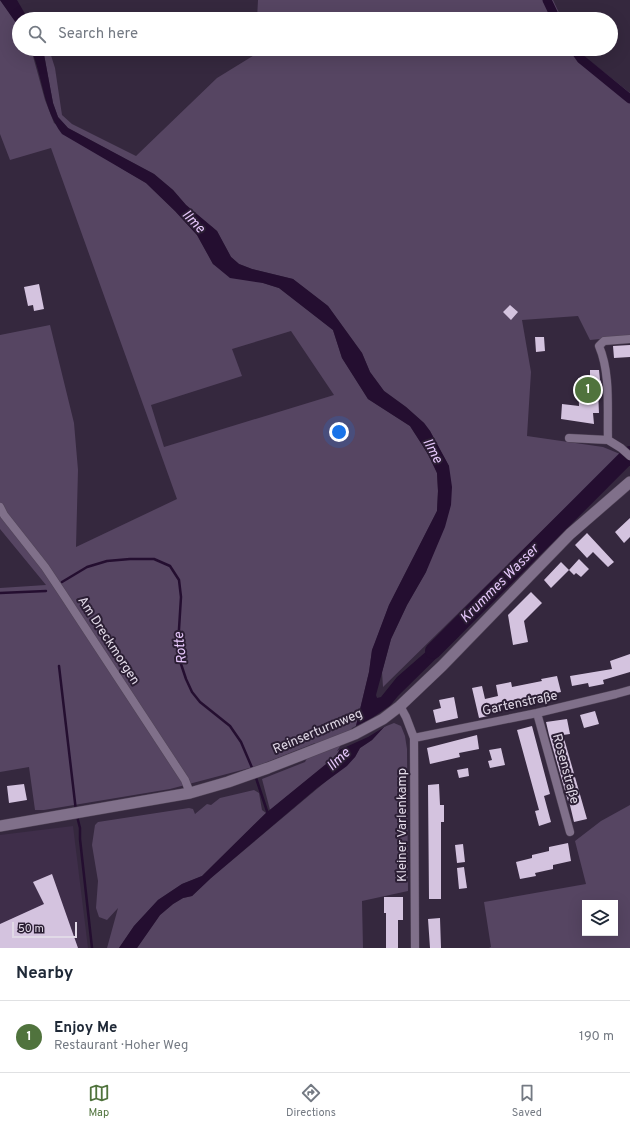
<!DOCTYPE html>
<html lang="en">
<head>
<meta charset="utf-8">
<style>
	:root { --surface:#fff; --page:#f2f2f3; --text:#1f2937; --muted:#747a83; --line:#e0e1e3; --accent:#50733d }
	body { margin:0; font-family:Overpass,sans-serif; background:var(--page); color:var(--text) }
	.controls { position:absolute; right:12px; bottom:12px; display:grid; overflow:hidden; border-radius:0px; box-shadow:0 4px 16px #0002 }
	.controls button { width:36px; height:36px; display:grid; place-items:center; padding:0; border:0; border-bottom:1px solid var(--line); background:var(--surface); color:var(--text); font:20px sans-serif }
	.scale { position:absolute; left:12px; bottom:10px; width:65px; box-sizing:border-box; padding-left:4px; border:2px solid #e1d9e7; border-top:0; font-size:11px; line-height:14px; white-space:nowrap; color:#e1d9e7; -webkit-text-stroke:3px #2b1e34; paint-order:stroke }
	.you { position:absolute; left:339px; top:432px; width:14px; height:14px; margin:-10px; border:3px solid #fff; border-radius:50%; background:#1a73e8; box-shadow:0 0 0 6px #1a73e833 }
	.badge { display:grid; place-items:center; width:26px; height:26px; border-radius:50%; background:var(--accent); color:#fff; font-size:13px; font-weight:700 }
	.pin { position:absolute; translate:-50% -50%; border:2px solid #fff; box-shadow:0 1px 4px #0006 }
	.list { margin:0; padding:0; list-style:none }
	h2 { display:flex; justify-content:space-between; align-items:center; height:52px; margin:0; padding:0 16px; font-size:17px }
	h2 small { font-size:13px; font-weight:400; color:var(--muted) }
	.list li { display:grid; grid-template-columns:26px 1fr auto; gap:12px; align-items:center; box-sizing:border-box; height:72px; padding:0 16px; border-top:1px solid var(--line) }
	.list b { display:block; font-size:15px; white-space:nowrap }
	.list p { margin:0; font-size:13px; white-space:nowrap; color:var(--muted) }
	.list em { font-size:13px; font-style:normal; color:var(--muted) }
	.icon { flex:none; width:22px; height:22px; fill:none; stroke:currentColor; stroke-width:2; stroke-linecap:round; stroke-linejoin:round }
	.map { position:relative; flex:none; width:630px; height:948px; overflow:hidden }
	.search { position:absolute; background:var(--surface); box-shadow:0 4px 16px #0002; left:12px; right:12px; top:12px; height:44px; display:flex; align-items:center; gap:10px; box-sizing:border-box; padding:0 14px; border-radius:22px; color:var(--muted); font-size:15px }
	.sheet { height:124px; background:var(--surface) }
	nav { display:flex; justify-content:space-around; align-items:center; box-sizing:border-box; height:56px; border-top:1px solid var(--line); background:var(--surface); font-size:11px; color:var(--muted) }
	nav a { display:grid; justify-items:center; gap:2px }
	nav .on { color:var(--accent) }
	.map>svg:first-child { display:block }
	.built { fill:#3f2e4a }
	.green { fill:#564562; fill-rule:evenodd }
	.water { fill:#240e30 }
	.pier { fill:#35283e }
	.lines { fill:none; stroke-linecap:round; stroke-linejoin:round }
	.stream { stroke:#240e30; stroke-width:2.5 }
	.canal { stroke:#240e30; stroke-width:9 }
	.river { stroke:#240e30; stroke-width:16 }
	.building { fill:#d4c3df }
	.minor-casing { stroke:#504457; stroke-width:9 }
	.secondary-casing { stroke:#504457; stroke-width:12 }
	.minor { stroke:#80708a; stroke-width:8 }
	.secondary { stroke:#80708a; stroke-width:11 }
	.labels { text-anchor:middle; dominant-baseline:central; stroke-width:4; stroke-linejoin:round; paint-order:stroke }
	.street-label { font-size:13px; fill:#e1d9e7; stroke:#2b1e34 }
	.water-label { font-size:14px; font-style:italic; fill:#e7c8fc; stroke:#2b1e34 }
</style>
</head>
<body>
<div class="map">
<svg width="630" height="948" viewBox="0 0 630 948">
	<rect width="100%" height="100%" fill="#35283e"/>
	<path class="built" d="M73 826 88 948H0V835Z"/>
	<path class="green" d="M0 0 19 27V49H31L45 100 54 123 124 170 146 183 175 211 197 235 213 264 263 283 279 288 333 330 342 358 368 399 410 426 428 454 437 473 438 491 437 511 389 605 375 643 372 650 369 672 356 726 336 756 270 810 262 779 305 762 315 743 257 766 170 789 44 810H35L29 767 0 772V588L46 585 0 529V335L50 325 74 423 78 470 76 547 177 499 51 148 10 160 0 134ZM291 331 334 395 164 447 151 405 242 376 232 349Z
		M258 0H553L562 19H257Z
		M43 49H49L55 68 62 115 72 124 136 156 217 78 256 54V49H580L585 57 630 93V336L590 340 578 316 522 320 531 372 527 436 603 447 620 454 383 687 382 672 391 639 407 605 426 572 449 466 430 431 424 423 406 407 384 391 370 372 362 353 328 306 293 279 252 269 239 264 231 257 217 231 186 205 173 190 154 174 68 128 58 117 53 103Z
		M394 723 401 726 405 736 407 749 408 891 362 901 363 948H137L160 915 173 904 183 898 192 896 211 878 355 757 360 748 372 740 384 727Z
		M254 790 259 793 262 810 266 813 202 876 182 884 158 900 134 926 119 948H107L118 908 107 920 99 917 96 908 98 881 92 845 95 825 98 822 189 808 193 809 195 814 207 804 211 805 220 798Z
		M630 805V948H489L491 947 484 902 586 884 575 841 601 821ZM585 903H615V933H585Z"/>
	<path class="water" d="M0 0H17L28 19H19V27Z
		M31 49H43L53 103 58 117 68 128 154 174 173 190 186 205 217 231 231 257 239 264 252 269 293 279 328 306 362 353 370 372 384 391 406 407 424 423 430 431 449 466 452 487 451 505 445 527 426 572 407 605 391 639 376 695 377 698 381 697 397 677 444 636H459L398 696 389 707 384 727 372 740 360 748 355 757 347 766 317 788 211 878 192 896 183 898 173 904 160 915 137 948H119L134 926 158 900 182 884 202 876 266 813 336 756 340 749 356 726 369 672 372 650 389 605 437 511 438 491 437 473 428 454 410 426 368 399 342 358 333 330 279 288 263 283 230 278 213 264 197 235 175 211 146 183 62 134C43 109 43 78 31 49Z"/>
	<path class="pier" d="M391 705 386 726 368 737 337 751 352 728 372 718Z"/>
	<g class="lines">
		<path class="stream" d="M62 582 87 567 107 561 130 559H154L170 566 179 580 181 597 178 645 181 664 186 679 192 692 200 702 230 726 241 742 253 770
			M0 593 46 591
			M59 666 76 811
			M255 775 268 814
			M77 816 80 828V839L92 948"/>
		<path class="canal" d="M547 0 556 19
			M574 49 581 59 630 99"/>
		<path class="river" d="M433 651 630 454"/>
	</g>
	<path class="building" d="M39 284 44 309 34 311 33 305 28 306 24 287Z
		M510 305 518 312 511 320 503 312Z
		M535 337H544L545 351 536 352Z
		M630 345V357L614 358 613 346Z
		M590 370H599L600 380 601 381 602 391H598L599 413H593L594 424 561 419 562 404 579 406 578 378 590 377Z
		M630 518V537L624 543 615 532Z
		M587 533 614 562 608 567 593 552 587 558 575 545Z
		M579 559 589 569 581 577 576 573 574 575 569 570 551 588 544 580 561 562 569 570Z
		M531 592 542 603 524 621 528 642 513 645 508 615Z
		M630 654V672L603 680 604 684 589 687 588 683 572 686 570 676 612 669 610 661Z
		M557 676 561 692 507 703V706L487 710 488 716 479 718 472 688 482 686 485 699 498 696 496 685 511 682 512 687 542 681 541 679Z
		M454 697 458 718 436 723 433 710 441 708 439 700Z
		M595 711 599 724 584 728 580 715Z
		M567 719 570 734 563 735 587 819 574 822 569 801H568L549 735 546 722Z
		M532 726 550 794 544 796 551 822 539 826 535 811 539 810 517 730Z
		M477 735 479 749 459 753 460 757 430 764 427 748Z
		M501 748 505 765 490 768 488 761 492 760 489 750Z
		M468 768 469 776 459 778 457 770Z
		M24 784 27 800 9 803 7 786Z
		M439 784 440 805H444V822H441V899H429L428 785Z
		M568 843 571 861 553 865V869L535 873 536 876 520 879 516 862 532 858V855L549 851V847Z
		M463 844 465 862 457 863 455 845Z
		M464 867 467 888 459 889 457 868Z
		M52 874 78 948H0V924L44 904 33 882Z
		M384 897H403V920H398V948H386V913H384Z
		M440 918 441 948H430L428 919Z"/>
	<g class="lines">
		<defs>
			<path id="minor" d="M569 438 608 440 621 448 630 456
				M608 440C607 410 611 374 599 346L604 341 630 339
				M0 507 4 515 45 567 63 594 185 780 190 793
				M400 706 406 717 414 738 415 948
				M537 713 570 832
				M414 738 537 713 616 694 630 690"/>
			<path id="secondary" d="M0 826 190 793 228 782 268 768 355 734 383 719 400 706 442 666 570 534 630 482"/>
		</defs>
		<use href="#minor" class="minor-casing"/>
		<use href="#secondary" class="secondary-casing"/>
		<use href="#minor" class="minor"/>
		<use href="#secondary" class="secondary"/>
	</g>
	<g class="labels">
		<g class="street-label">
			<text transform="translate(108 641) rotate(57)">Am Dreckmorgen</text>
			<text transform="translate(520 704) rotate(-12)">Gartenstraße</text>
			<text transform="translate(318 732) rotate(-23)">Reinserturmweg</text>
			<text transform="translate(565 769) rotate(75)">Rosenstraße</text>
			<text transform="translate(403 825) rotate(-90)">Kleiner Varlenkamp</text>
		</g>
		<g class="water-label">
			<text transform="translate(193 222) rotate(46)">Ilme</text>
			<text transform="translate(432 451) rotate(62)">Ilme</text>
			<text transform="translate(500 584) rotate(-45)">Krummes Wasser</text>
			<text transform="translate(181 648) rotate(-97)">Rotte</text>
			<text transform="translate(339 760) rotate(-44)">Ilme</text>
		</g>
	</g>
</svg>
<div class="controls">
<button><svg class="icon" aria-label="layers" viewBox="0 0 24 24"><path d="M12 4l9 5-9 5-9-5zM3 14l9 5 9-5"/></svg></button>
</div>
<div class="scale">50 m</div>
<div class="you"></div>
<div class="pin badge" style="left:588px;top:390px">1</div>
<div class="search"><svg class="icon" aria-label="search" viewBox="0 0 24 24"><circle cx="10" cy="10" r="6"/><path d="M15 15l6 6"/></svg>Search here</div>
</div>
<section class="sheet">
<h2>Nearby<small></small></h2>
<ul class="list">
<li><span class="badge">1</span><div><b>Enjoy Me</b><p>Restaurant · Hoher Weg</p></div><em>190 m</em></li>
</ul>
</section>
<nav>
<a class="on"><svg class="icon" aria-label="map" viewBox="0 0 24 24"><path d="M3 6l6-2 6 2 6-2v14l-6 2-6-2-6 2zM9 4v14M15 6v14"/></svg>Map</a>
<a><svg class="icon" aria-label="directions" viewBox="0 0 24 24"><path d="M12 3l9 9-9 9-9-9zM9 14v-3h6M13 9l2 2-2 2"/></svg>Directions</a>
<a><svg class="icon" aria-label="saved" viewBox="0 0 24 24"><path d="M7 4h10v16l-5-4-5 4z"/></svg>Saved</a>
</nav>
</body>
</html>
